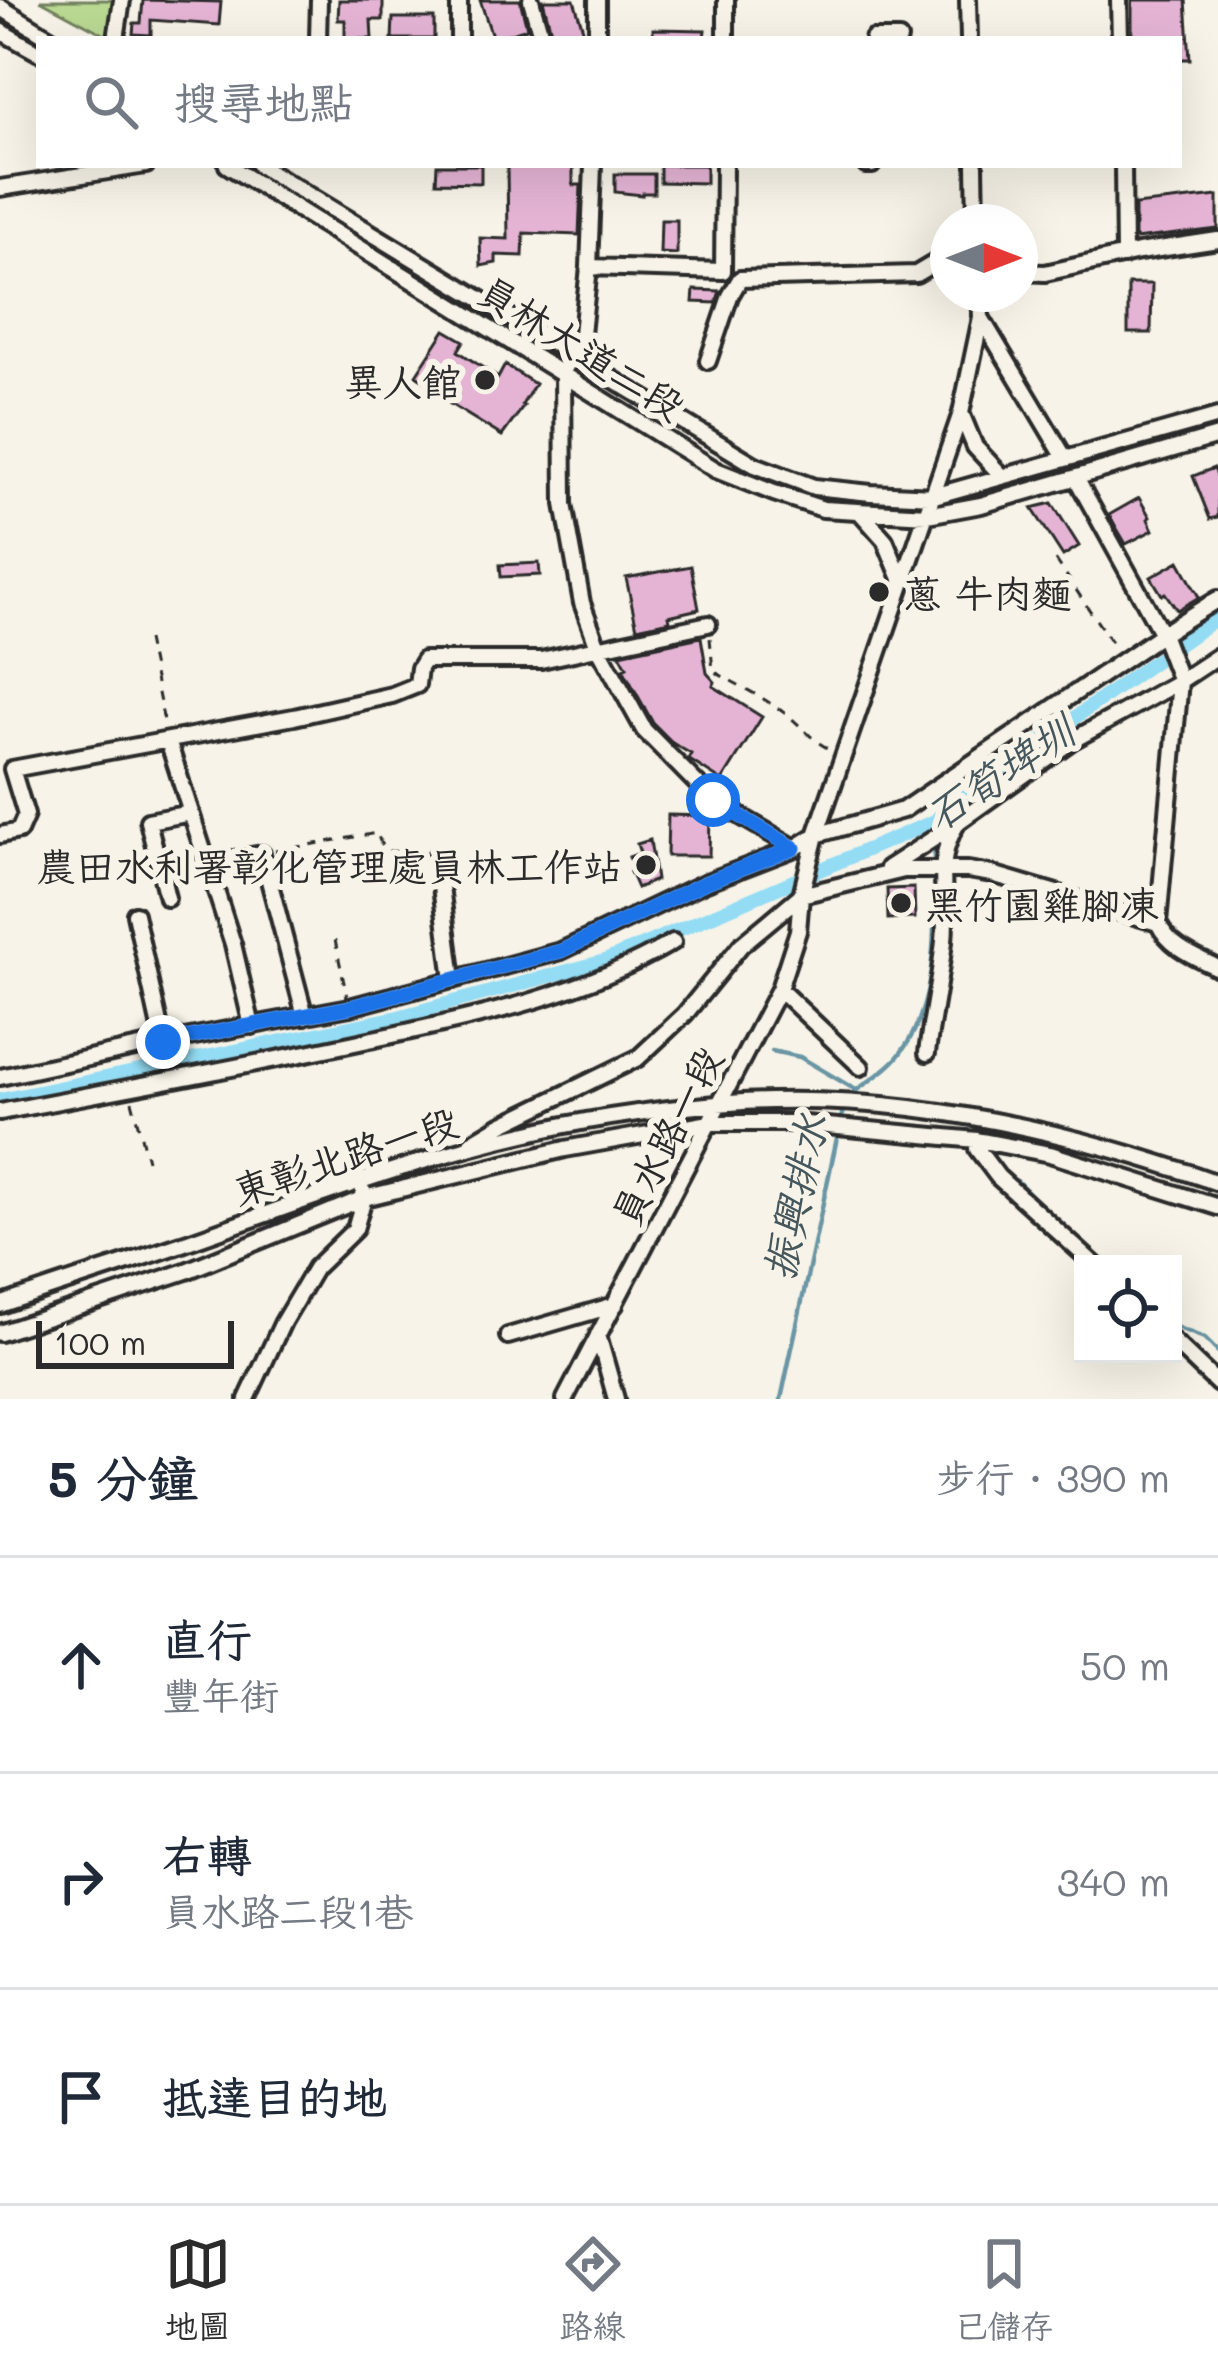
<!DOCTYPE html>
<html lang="zh-TW">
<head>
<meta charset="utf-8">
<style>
	:root { --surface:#fff; --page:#f2f2f3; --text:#1f2937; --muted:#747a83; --line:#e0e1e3; --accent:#2b2b2b }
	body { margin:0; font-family:Mali,"LXGW WenKai TC",sans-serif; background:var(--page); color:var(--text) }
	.controls { position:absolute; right:36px; bottom:36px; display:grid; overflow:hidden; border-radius:0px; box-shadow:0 12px 48px #0002 }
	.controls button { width:108px; height:108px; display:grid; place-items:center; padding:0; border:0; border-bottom:3px solid var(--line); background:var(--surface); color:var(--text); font:60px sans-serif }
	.compass { position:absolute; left:930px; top:204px; width:108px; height:108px; border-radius:50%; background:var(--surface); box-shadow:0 12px 48px #0002; rotate:90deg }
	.scale { position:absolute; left:36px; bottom:30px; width:198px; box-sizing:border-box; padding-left:12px; border:6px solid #2b2b2b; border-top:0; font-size:33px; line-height:42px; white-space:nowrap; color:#2b2b2b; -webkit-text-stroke:9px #f7f3e8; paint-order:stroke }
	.stop { position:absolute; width:36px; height:36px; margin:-27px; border:9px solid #1a73e8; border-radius:50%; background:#fff }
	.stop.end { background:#1a73e8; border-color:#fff; box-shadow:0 3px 12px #0008 }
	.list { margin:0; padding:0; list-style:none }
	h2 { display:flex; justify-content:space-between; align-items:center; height:156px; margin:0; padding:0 48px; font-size:51px }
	h2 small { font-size:39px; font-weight:400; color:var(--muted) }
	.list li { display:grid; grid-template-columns:78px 1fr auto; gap:36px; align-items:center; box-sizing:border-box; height:216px; padding:0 48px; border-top:3px solid var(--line) }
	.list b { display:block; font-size:45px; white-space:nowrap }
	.list p { margin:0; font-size:39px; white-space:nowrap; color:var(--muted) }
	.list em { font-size:39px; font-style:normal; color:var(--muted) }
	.icon { flex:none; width:66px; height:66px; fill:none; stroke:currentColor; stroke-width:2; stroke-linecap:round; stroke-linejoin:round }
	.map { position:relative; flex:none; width:1218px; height:1399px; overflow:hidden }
	.search { position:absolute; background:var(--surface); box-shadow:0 12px 48px #0002; left:36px; right:36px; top:36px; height:132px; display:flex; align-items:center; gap:30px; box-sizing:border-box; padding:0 42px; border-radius:0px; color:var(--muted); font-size:45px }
	.sheet { height:804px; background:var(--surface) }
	nav { display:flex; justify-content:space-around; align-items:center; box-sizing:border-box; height:168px; border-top:3px solid var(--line); background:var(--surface); font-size:33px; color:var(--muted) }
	nav a { display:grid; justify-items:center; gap:6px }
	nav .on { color:var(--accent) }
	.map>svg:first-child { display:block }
	.green { fill:#bad992; stroke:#72825e; stroke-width:3 }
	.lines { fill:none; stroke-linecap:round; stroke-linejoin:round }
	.stream { stroke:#6995a4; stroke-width:4.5 }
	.canal { stroke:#93dcf4; stroke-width:14 }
	.building { fill:#e5b4d5; stroke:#2b2b2b; stroke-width:3 }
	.minor-casing { stroke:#2b2b2b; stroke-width:22 }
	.path { stroke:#2b2b2b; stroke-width:3; stroke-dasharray:9 9; stroke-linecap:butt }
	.minor { stroke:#f7f3e8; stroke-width:14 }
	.route { stroke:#1a73e8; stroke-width:15 }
	.poi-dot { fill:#2b2b2b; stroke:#f7f3e8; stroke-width:4.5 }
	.labels { text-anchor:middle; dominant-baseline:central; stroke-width:12; stroke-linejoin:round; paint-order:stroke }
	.street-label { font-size:39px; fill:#2b2b2b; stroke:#f7f3e8 }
	.poi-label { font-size:39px; fill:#2b2b2b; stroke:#f7f3e8; text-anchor:end }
	.water-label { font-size:42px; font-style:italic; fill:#45575d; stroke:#f7f3e8 }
</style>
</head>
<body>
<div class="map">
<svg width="1218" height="1399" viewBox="0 0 1218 1399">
	<rect width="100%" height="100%" fill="#f7f3e8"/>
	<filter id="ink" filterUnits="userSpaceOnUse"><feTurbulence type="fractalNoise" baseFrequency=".00833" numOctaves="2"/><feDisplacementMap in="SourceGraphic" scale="24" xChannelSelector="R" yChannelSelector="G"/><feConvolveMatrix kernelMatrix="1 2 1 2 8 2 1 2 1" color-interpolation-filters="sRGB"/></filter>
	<g filter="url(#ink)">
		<path class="green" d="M40 0H116L109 37Z"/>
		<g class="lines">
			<path class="stream" d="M772 1051 800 1057 856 1090
				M849 1096C865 1083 888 1070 900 1054 943 999 933 910 934 844
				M1017 1181 1090 1252
				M1173 1326 1204 1338 1218 1352
				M781 1399 844 1105"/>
			<path class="canal" d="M0 1100 398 1017 605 961 935 821 949 806 1218 617"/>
		</g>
		<path class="building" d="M143 0 221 2 219 25 151 20V35L133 34 134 23H141Z
			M339 0H383V20H371L372 39H345V20H338Z
			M480 0H520L527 28 493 39Z
			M543 0H574L586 39H553Z
			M1132 0H1186L1190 59H1179V39H1132Z
			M393 18H434V39H392Z
			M653 29 705 30 704 39H653Z
			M437 165H481V183L436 182Z
			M507 165H573V185H581L579 235 524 233 523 256 496 255V263L481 266 480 238 508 239Z
			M660 165H706V183L660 182Z
			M615 174H654V193H642V195L615 192Z
			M1218 196V229L1135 239V205Z
			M661 220H677V254L660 253Z
			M1128 284H1152L1151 333H1128Z
			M694 290 720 291 716 303 693 302Z
			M445 330 464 341 458 351 498 378 505 365 535 384 522 405 524 406 502 436 442 399 445 394 416 375Z
			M1214 468 1218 478V517L1210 519 1193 476Z
			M1139 498 1150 517 1148 519 1153 530 1126 544 1109 515Z
			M1052 503 1079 546 1063 556 1032 508Z
			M1179 561 1199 597 1177 610 1165 593 1162 595 1151 577Z
			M539 563 540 575 501 577 500 565Z
			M691 566 699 609 669 616 670 621 637 628 626 578Z
			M701 637 707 673 715 682 713 686 762 717 722 781 688 759 691 754 674 744 653 723 623 669 627 667 620 654Z
			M668 815 710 816 709 856H667Z
			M650 840 656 880 637 888 630 872 634 870 629 857 640 853 637 844Z
			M914 888 915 918 888 919 887 889Z"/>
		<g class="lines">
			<defs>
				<path id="minor" d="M531 0 542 39
					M968 0 969 39
					M1119 0 1120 39
					M0 7 52 39
					M0 31 39 53
					M116 39 122 0
					M318 39 319 0
					M459 39V0
					M597 39V0
					M726 39V0
					M873 39H899
					M227 165 716 470 774 493 823 509 927 515 981 505 1218 436
					M259 165 755 465 814 487 871 493 934 496 1218 416
					M593 165 589 267 582 334 563 372 564 504 582 603 598 647 644 730 713 800 795 848
					M866 165H872
					M975 165 976 222
					M1123 165 1124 256
					M0 188 146 165
					M589 267 723 271 724 165
					M1020 272 1045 273 1139 252 1218 240
					M982 319 1065 458
					M708 361 730 296 740 279 916 274 948 255
					M961 413 975 447 1002 476
					M1076 478 1162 634 1180 681 1158 923
					M861 513 885 540 902 581
					M168 741 233 944 252 1026
					M0 835 19 831 26 815 12 769 294 717 392 695 417 685 419 668 424 660H541L708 624
					M437 855 453 980
					M207 864 262 854 305 1016
					M888 868 950 828
					M167 898 148 821 191 813
					M135 914 163 1042
					M1158 923C1170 948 1194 956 1218 968
					M779 989 861 1067
					M927 1053C932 1016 940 978 944 941 949 896 932 863 958 822L1073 740 1180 681 1218 656
					M0 1077 163 1042 350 1007 561 951 704 883 795 848 816 835 903 810 1162 634 1218 599
					M0 1112C123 1089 247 1066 369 1040 473 1018 581 996 673 942
					M977 1140V1149L998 1177 1094 1264
					M471 1143 501 1125 638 1058 685 1014 741 945 801 895 904 870H968L992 874 1158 923
					M0 1305C60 1284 121 1265 182 1244 293 1205 404 1162 520 1135 584 1119 651 1110 717 1104 886 1089 1060 1127 1218 1183
					M0 1333 186 1271 364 1198 565 1149 710 1123H795L977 1140 1050 1154 1218 1207
					M598 1335 616 1399
					M508 1336 615 1305
					M1173 1341 1218 1384
					M247 1399 283 1322 315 1268 355 1229 364 1198 363 1191
					M565 1399 779 989 798 931 801 895 816 835 961 413 981 318 980 294"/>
			</defs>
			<use href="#minor" class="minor-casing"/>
			<path class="path" d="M1056 560 1115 648
				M710 638 713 671C736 684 761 696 783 712 801 724 811 741 830 749
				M147 640 165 727
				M275 851 377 833 381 844 387 851 426 853
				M335 940 347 997
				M132 1101 147 1160"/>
			<use href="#minor" class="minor"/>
		</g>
	</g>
	<g class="lines" filter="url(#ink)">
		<path class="route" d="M163 1042 350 1007 561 951 704 883 794 848 713 800"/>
	</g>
	<g class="poi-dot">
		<circle cx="485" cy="380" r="12"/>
		<circle cx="879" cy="592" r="12"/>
		<circle cx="646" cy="865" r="12"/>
		<circle cx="901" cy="903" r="12"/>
	</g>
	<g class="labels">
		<g class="street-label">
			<text transform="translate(582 347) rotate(32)">員林大道二段</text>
			<text transform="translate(666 1136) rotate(-63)">員水路一段</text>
			<text transform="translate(345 1155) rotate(-18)">東彰北路一段</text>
		</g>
		<g class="poi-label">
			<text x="461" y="380">異人館</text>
			<text x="903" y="592" text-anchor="start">蔥 牛肉麵</text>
			<text x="622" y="865">農田水利署彰化管理處員林工作站</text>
			<text x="925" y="903" text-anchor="start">黑竹園雞腳凍</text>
		</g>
		<g class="water-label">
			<text transform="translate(999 772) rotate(-34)">石筍埤圳</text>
			<text transform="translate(794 1197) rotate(-78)">振興排水</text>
		</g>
	</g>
</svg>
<div class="controls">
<button><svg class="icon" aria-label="locate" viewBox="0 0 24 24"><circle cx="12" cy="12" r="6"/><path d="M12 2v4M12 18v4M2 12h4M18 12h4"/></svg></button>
</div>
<svg class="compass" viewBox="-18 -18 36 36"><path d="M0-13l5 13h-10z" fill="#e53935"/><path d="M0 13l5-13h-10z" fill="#747a83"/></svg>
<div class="scale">100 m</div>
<div class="stop" style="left:713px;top:800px"></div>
<div class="stop end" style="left:163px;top:1042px"></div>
<div class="search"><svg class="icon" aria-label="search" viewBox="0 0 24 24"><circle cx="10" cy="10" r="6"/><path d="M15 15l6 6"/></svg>搜尋地點</div>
</div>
<section class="sheet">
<h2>5 分鐘<small>步行 · 390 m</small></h2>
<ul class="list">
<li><svg class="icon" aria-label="ahead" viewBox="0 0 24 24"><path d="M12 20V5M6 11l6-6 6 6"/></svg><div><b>直行</b><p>豐年街</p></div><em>50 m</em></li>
<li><svg class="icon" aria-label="right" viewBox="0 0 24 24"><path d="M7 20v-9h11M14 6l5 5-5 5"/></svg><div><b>右轉</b><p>員水路二段1巷</p></div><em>340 m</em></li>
<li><svg class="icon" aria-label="arrive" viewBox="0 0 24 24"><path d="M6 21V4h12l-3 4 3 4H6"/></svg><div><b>抵達目的地</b></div></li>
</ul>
</section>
<nav>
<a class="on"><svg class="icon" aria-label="map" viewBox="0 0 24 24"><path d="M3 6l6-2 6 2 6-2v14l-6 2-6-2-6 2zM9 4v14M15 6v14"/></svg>地圖</a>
<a><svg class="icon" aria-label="directions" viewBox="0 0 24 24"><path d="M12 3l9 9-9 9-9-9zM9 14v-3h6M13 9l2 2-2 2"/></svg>路線</a>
<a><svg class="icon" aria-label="saved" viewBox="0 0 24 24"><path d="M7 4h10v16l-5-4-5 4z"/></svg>已儲存</a>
</nav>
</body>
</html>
